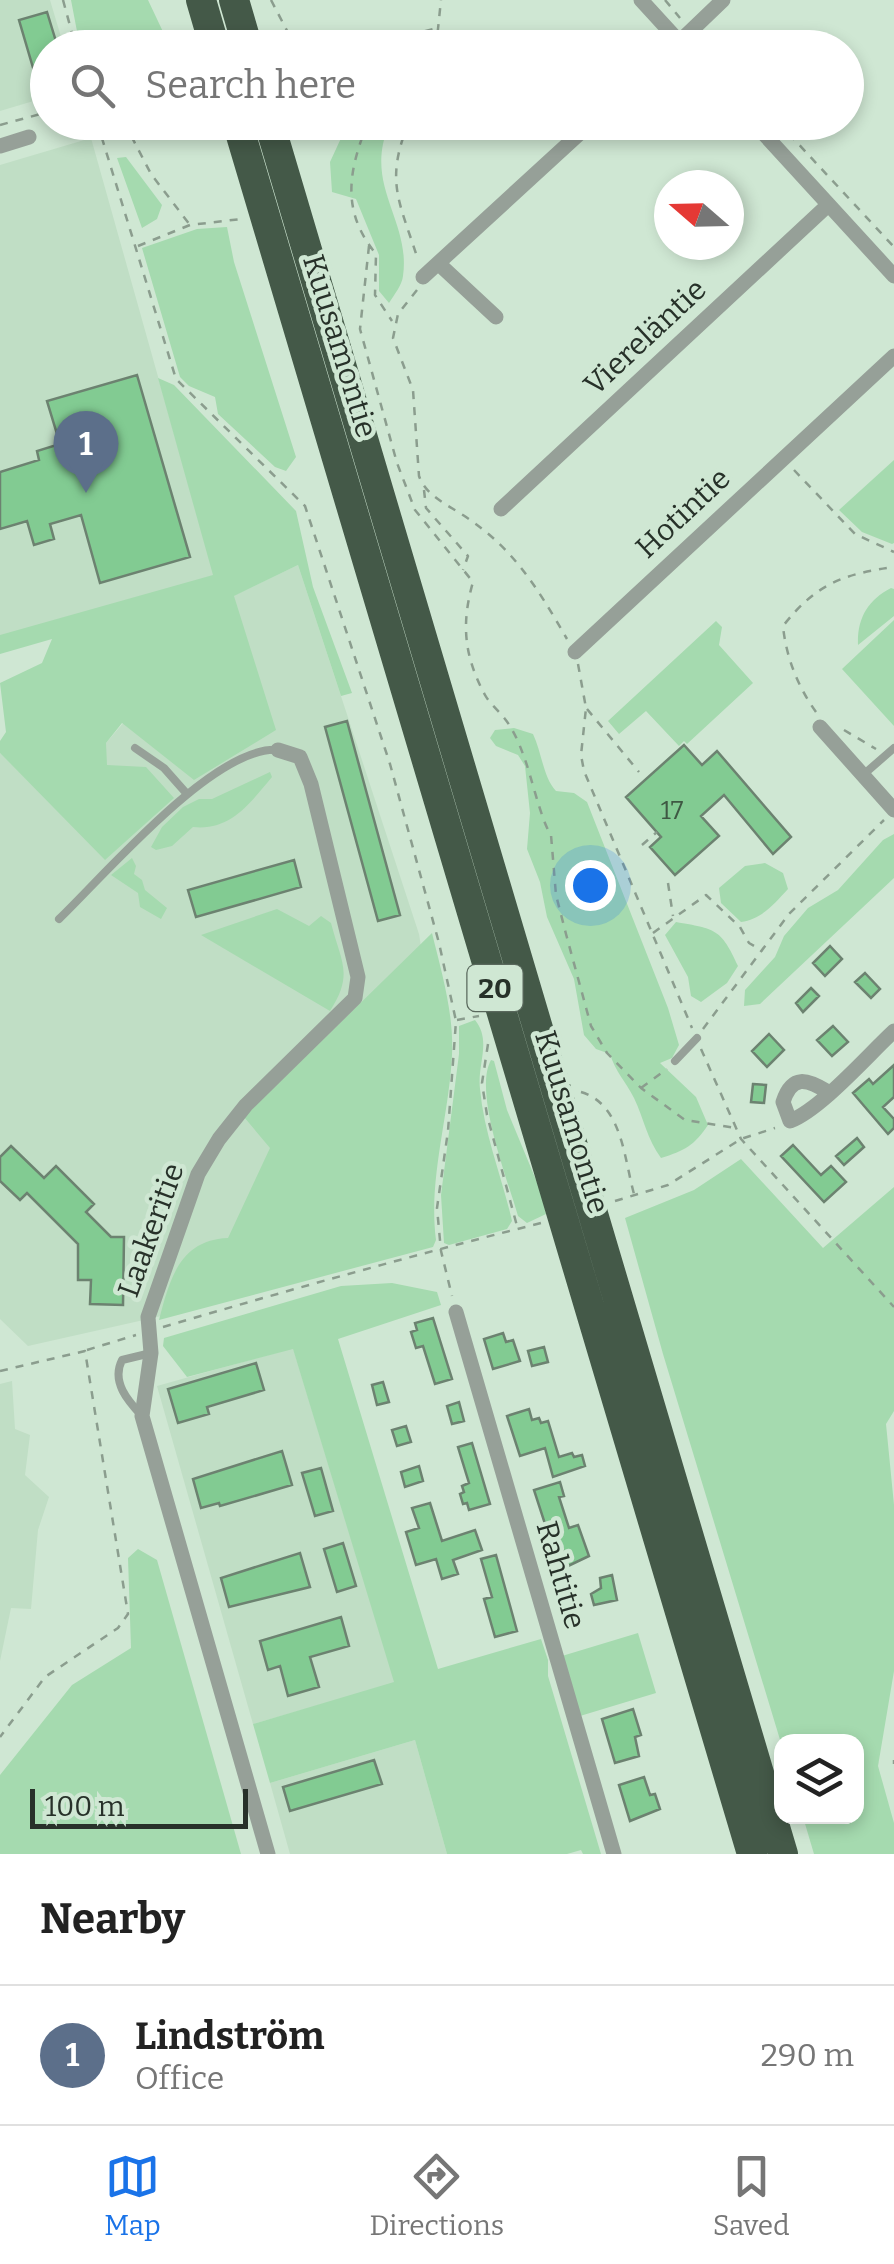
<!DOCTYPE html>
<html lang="en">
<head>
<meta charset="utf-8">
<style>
	:root { --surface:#fff; --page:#f6f6f6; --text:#222; --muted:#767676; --line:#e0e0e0; --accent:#1a73e8 }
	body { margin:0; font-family:Bitter,serif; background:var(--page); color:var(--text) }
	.controls { position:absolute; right:30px; bottom:30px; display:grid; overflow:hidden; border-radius:20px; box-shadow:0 5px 15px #0003 }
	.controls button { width:90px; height:90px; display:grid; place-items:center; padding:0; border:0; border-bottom:2px solid var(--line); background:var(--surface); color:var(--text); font:50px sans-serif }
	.compass { position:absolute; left:654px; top:170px; width:90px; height:90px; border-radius:50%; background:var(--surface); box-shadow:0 5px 15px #0003; rotate:290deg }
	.scale { position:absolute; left:30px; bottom:25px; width:218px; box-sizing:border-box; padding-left:10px; border:5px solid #273129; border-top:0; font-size:28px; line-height:35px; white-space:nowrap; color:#273129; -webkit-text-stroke:8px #cfe7d3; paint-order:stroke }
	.you { position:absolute; left:590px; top:885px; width:35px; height:35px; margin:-25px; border:8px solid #fff; border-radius:50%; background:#1a73e8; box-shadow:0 0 0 15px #1a73e833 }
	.badge { display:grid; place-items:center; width:65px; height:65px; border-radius:50%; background:var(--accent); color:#fff; font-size:32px; font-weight:700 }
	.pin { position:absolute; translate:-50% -82px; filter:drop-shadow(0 2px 5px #0008) }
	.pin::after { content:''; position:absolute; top:52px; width:35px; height:30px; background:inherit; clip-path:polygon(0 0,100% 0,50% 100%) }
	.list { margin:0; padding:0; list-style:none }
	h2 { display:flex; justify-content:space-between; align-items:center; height:130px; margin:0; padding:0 40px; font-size:42px }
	h2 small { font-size:32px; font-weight:400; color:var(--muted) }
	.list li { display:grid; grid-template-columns:65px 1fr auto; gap:30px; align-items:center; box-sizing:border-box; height:140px; padding:0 40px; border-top:2px solid var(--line) }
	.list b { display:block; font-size:38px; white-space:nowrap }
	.list p { margin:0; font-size:32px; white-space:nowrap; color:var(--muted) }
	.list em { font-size:32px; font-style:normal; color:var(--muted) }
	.icon { flex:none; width:55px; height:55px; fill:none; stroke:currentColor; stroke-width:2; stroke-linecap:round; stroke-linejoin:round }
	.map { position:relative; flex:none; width:894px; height:1854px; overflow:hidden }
	.search { position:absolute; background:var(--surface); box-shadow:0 5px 15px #0003; left:30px; right:30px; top:30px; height:110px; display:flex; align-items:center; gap:25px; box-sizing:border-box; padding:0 35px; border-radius:55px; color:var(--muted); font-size:38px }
	.sheet { height:270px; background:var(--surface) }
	nav { display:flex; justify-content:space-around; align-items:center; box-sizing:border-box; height:140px; border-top:2px solid var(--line); background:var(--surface); font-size:28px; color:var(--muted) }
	nav a { display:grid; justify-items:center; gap:5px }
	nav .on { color:var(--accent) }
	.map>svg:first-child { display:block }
	.built { fill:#c0dec5 }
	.green { fill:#a5daaf }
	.building { fill:#82cb92; stroke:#6c8270; stroke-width:2.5 }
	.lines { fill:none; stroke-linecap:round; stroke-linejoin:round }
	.path { stroke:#8b9d8e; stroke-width:2.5; stroke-dasharray:8 8; stroke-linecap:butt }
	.lane { stroke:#96a098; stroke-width:8 }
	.street { stroke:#96a098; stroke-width:15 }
	.highway { stroke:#445948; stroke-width:30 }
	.labels { text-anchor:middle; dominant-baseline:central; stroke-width:9; stroke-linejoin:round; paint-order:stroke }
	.number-label { font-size:25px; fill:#3e5843 }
	.shield { fill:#cfe7d3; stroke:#59685c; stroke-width:2.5 }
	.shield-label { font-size:28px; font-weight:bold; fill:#273129 }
	.street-label { font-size:30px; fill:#273129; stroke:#cfe7d3 }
</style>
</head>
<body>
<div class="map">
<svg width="894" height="1854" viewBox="0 0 894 1854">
	<rect width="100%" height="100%" fill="#cfe7d3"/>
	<path class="built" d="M0 0H50L64 47 48 48 47 97 0 111Z
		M91 138 214 576 0 637V165Z
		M298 565 419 934 422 953 277 1143 206 1306 28 1346 0 1319V753L105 859 106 743 233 596Z
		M293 1348 395 1683 253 1724 157 1386Z
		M12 1381 15 1429 30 1435 25 1475 49 1497 38 1530 31 1609 11 1608 0 1661V1384Z
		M415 1740 447 1854H290L270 1783Z"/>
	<path class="green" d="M71 0H148L165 36 160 47H80Z
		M348 123H390C362 185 411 219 403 276 402 285 394 295 389 303L379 291V255L356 199 332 192 330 162Z
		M126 157 162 205 157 219 142 228 117 158Z
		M227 227 234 262 296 457 286 471 275 467 218 414 215 397 189 386 180 377 142 248 197 229Z
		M158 378 174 385 296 511 313 587 352 693 341 696 298 565 234 596 276 730 194 780 122 723 106 743 107 765 146 767 174 798 105 860 0 753V741L6 732 0 683 42 663 52 639 0 654V635L213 575Z
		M894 460V543L892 544 862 532 839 510Z
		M891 588 894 589V616L858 645C857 618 868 600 891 588Z
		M894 620V726L842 669Z
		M716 621 722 627 719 645 753 683 687 744 684 741 679 746 646 711 619 734 608 721Z
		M514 728 533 734C542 753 543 777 556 791L574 793 587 802 668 1008 679 1045 672 1058 660 1063 696 1097 708 1125C695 1145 684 1151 661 1158 647 1139 644 1119 634 1098 626 1082 615 1071 610 1054L596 1049 584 1035 574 979 547 917 540 882 527 849 530 813 525 766 518 755 496 746 490 738 495 730Z
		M270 772 272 777C250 803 231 831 193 827L172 846 156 850 151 847 162 827 183 807 199 799H212Z
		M894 834V878L760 1004 744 1006 745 990 775 957 784 936 808 908 838 890 883 840Z
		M132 858 136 866 134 874 142 880 145 890 167 908 161 919 140 907 138 893 111 875Z
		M765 863 783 873 788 889C774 904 762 919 741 922L721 903 719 888 745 866Z
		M277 909 309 926 321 916 331 923C341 962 354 974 330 1011L201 935Z
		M676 922C715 929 721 928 738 966L727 983 701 1002 691 996 688 977 665 935Z
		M432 933C442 974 454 1014 452 1055 449 1117 428 1179 436 1240L433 1247 159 1320C170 1278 180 1240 228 1238L270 1148 244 1117Z
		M475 1020C492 1041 477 1064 480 1089 484 1134 502 1177 512 1221L507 1229 449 1245 444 1243 441 1195 459 1054V1026Z
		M491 1060 494 1061 507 1110 541 1192 546 1214 527 1223 518 1216C508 1180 473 1092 491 1060Z
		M741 1159 823 1248 894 1187V1411L886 1424 894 1505V1671L878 1766 894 1823V1854H814L803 1817 856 1816V1742L781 1743 663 1354 625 1218 694 1190Z
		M392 1283 437 1292 441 1305 338 1339 438 1669 541 1639 548 1660V1676L601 1854H583L581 1850 567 1854H447L415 1740 270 1783 253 1724 394 1682 293 1349 187 1377 163 1346 164 1338 341 1286Z
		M138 1549 157 1560 241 1854H0V1775L72 1685 131 1648 128 1558Z
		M638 1633 656 1693 580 1716 562 1656Z"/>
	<path class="building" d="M47 12 58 48H48V104L44 105 19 20Z
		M137 375 190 557 100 583 81 515 50 524 54 539 34 545 27 521 0 529V472L39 460 37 451 60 444 47 401Z
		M347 721 400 915 378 921 325 727Z
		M684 745 702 765 717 751 791 837 773 854 724 795 701 816 719 836 675 875 650 847 661 837 626 797Z
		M294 860 301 887 196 917 188 890Z
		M830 946 842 959 825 976 813 963Z
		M865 973 880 989 871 998 855 982Z
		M811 988 819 996 803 1012 796 1003Z
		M833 1026 848 1042 832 1056 817 1040Z
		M769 1034 784 1050 767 1067 752 1051Z
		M894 1065V1097L883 1107 894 1119V1128L888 1134 853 1093 869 1079 873 1084Z
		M753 1084 766 1085 764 1103 751 1102Z
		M857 1138 864 1147 844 1165 836 1156Z
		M793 1145 821 1175 831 1166 846 1182 824 1202 781 1156Z
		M11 1146 44 1178 56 1166 94 1204 86 1212 111 1237H124L123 1305 90 1304 91 1280H78V1244L27 1193 20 1200 0 1181V1157Z
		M433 1318 452 1379 435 1384 423 1346 416 1348 411 1332 417 1330 415 1323Z
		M503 1333 506 1342 513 1340 520 1361 493 1369 484 1339Z
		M544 1347 548 1362 532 1366 528 1351Z
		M256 1363 264 1390 207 1407 209 1414 178 1423 168 1389Z
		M383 1382 389 1402 377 1405 372 1385Z
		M459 1402 464 1421 452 1424 447 1406Z
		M529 1409 532 1420 539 1418 541 1423 548 1421 559 1457 572 1453 574 1457 582 1455 585 1466 553 1477 545 1448 520 1456 507 1416Z
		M406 1426 411 1442 397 1446 392 1430Z
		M472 1443 490 1504 469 1510 467 1503 463 1504 460 1494 464 1492 462 1486 469 1483 458 1447Z
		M282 1451 292 1485 220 1506 219 1503 201 1508 193 1479Z
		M419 1466 423 1481 405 1487 401 1472Z
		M321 1468 333 1511 315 1516 302 1473Z
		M560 1482 564 1496 559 1497 569 1528 578 1525 589 1556 564 1568 559 1554 564 1553 554 1524 546 1527 534 1490Z
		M430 1503 442 1541 475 1530 482 1550 453 1560 458 1574 442 1579 436 1559 416 1565 406 1532 419 1528 412 1508Z
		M343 1543 356 1586 337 1592 324 1549Z
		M300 1553 310 1587 229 1607 221 1578Z
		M496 1555 517 1631 495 1637 484 1599 492 1597 481 1559Z
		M612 1575 617 1600 594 1605 591 1594 601 1588 600 1578Z
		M341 1617 349 1646 310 1657 319 1687 288 1696 280 1666 268 1670 260 1641Z
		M633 1709 641 1735 635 1737 639 1756 615 1763 602 1719Z
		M374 1760 382 1784 290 1811 283 1787Z
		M644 1777 650 1795 655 1794 660 1809 630 1821 619 1785Z"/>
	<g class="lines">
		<path class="path" d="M63 0 76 48
			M271 0 296 48
			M665 0 680 18
			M363 48 437 28
			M436 48 441 0
			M97 122 176 379 305 506 390 764 439 943 456 1021 448 1131 437 1208 441 1251 452 1296
			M124 122 151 174 190 225
			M368 122C348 172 341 211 376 254L375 295 392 321
			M409 122C384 182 400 202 418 260
			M778 122 894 247
			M0 125 48 112
			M138 246 190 225 241 219
			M369 246 360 329 397 463 415 510 473 582C461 624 464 656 485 695 490 704 499 711 505 719 513 729 519 743 523 754 531 774 541 821 551 835L556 895 566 934 591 1026 607 1053 641 1088 685 1120 736 1128
			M417 290 398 314 393 338 413 390 419 476C426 496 448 505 466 517 515 550 538 589 567 639
			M794 470 855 534 894 552
			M424 490 426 508 468 556 463 570
			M578 664 586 708 581 755 584 771 692 1028
			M587 709 639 772
			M816 712C798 687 786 657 783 626 816 584 843 574 894 567
			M844 730 876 749
			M642 845 657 832
			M668 883 673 916
			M653 933 706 895 740 927 749 943 763 951
			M457 1020 479 1016
			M703 1029 789 914 884 820
			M488 1044 482 1083 487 1115 517 1226
			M701 1049 741 1139 894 1307
			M641 1088 667 1069
			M581 1092C622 1104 624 1158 634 1194
			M615 1201 668 1185 741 1139 775 1128
			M163 1327C289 1290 414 1255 541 1223
			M87 1350 136 1335
			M0 1371 85 1351 128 1614 118 1628 45 1677 0 1737
			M894 1760V1764"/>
		<path class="lane" d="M135 748 164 768 187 794
			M863 775 894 748
			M59 919C105 875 215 745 278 750
			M675 1061 697 1038
			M142 1416C128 1401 111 1382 122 1360L151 1353"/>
		<path class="street" d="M641 0 685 48
			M673 48 723 0
			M753 122 894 276
			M0 146 29 137
			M439 264 496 317
			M423 277 592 122
			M501 509 827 206
			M575 652 894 356
			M820 727 894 810
			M828 1092C807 1079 792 1074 783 1102L790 1121C821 1109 868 1055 894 1031
			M456 1312 614 1854
			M268 1854 142 1416 151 1353 148 1317 198 1174 219 1139 246 1105 355 998 358 977 311 784 300 757 278 750"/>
		<path class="highway" d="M201 0 215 48
			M234 0 248 48
			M237 122 752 1854
			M269 122 783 1854"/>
	</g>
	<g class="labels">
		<g class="number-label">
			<text x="672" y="811">17</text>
		</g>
		<rect class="shield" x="467.5" y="965" width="55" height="46" rx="8"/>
		<g class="shield-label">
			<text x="495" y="988">20</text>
		</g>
		<g class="street-label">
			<text transform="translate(645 337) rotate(-43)">Viereläntie</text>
			<text transform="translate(340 346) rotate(73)">Kuusamontie</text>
			<text transform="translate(683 513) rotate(-43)">Hotintie</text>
			<text transform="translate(572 1122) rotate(73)">Kuusamontie</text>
			<text transform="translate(151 1230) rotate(-70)">Laakeritie</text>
			<text transform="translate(561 1575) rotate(74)">Rahtitie</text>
		</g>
	</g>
</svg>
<div class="controls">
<button><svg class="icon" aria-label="layers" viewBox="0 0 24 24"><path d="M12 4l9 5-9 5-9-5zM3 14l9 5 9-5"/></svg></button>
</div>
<svg class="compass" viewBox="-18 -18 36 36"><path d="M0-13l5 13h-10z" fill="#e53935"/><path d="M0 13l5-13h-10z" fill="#767676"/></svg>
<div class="scale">100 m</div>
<div class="you"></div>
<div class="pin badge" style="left:86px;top:493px;background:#5c6f8a">1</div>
<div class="search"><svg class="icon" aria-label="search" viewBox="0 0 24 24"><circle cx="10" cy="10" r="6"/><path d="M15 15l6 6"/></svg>Search here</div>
</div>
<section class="sheet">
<h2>Nearby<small></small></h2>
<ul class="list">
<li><span class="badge" style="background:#5c6f8a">1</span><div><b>Lindström</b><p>Office</p></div><em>290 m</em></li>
</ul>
</section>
<nav>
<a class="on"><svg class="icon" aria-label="map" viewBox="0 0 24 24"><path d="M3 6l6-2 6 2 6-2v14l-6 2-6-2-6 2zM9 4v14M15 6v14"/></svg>Map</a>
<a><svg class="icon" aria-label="directions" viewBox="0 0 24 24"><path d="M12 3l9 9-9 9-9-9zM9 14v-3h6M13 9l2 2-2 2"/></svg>Directions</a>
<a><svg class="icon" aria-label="saved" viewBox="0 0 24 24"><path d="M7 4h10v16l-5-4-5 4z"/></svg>Saved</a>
</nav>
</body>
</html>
